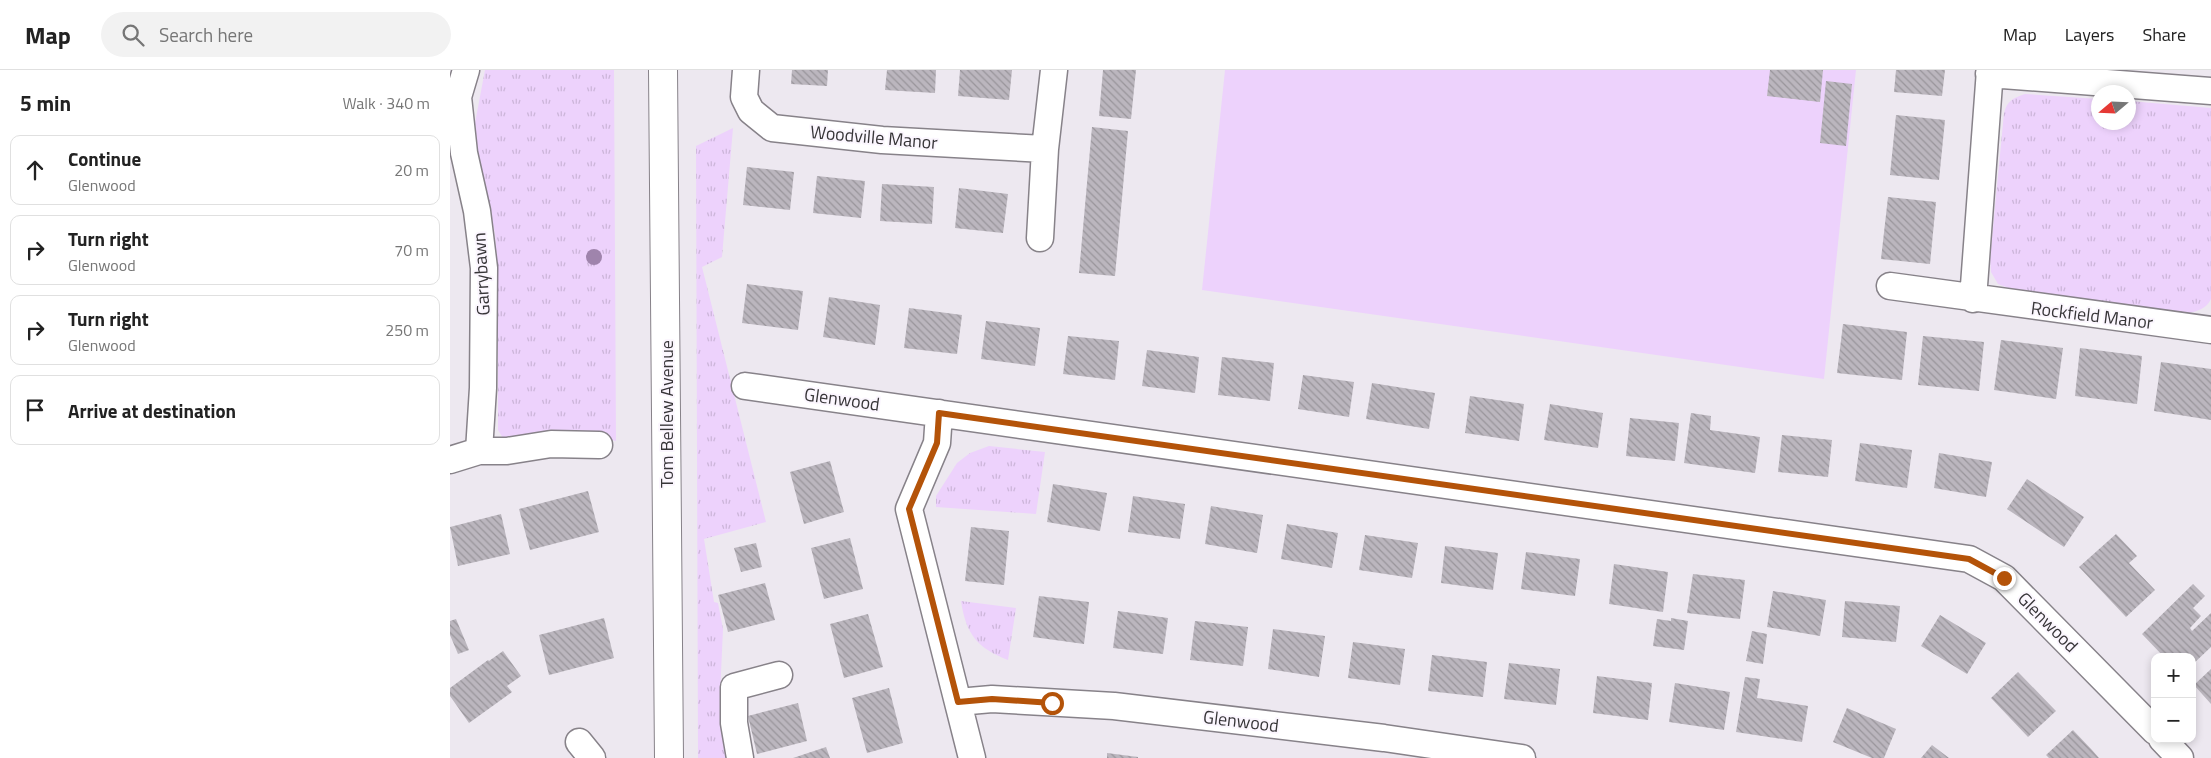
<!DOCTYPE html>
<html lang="en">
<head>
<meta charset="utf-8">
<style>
	:root { --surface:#fff; --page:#f2f2f2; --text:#222; --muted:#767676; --line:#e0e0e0 }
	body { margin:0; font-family:"Titillium Web",sans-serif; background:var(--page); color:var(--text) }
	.controls { position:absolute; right:15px; bottom:15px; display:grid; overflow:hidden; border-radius:10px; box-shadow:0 2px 8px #0003 }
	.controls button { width:45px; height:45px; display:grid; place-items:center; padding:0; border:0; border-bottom:1px solid var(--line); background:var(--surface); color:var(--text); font:25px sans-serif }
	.compass { position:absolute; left:1641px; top:15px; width:45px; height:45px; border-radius:50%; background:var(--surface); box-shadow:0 2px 8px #0003; rotate:251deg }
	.stop { position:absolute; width:15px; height:15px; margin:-11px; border:4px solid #b45309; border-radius:50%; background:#fff }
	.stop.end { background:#b45309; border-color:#fff; box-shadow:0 1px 5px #0008 }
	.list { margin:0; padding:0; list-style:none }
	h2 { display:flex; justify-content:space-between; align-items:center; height:65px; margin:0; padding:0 20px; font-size:21px }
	h2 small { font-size:16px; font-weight:400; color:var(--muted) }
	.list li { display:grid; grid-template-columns:32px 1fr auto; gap:15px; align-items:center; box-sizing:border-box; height:70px; margin:0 10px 10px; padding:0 10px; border:1px solid var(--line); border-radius:10px }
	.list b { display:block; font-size:19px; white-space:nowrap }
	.list p { margin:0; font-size:16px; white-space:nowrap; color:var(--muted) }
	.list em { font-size:16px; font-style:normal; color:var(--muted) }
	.icon { flex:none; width:28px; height:28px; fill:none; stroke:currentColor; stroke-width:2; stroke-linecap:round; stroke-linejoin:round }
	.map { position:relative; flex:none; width:1761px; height:688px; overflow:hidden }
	header { display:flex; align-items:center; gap:30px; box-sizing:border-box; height:70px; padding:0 25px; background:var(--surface); border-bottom:1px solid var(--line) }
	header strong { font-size:24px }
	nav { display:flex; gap:28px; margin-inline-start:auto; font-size:18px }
	.search { width:350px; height:45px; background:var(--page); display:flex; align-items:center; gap:12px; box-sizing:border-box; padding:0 18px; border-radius:28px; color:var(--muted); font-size:19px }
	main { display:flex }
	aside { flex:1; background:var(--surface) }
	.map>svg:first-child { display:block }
	.grass { fill:url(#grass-tufts) }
	.green { fill:#edd2fc }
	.building { fill:url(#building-back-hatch) }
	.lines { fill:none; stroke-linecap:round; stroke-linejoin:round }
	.minor-casing { stroke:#878289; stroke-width:29 }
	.tertiary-casing { stroke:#878289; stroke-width:30 }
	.minor { stroke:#fff; stroke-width:26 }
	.tertiary { stroke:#fff; stroke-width:28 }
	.tree { fill:#9f84ac }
	.route { stroke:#b45309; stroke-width:6 }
	.labels { text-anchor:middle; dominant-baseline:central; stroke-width:4; stroke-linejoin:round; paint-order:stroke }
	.street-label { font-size:18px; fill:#373538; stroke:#fbf6fe }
</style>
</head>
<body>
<header>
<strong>Map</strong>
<div class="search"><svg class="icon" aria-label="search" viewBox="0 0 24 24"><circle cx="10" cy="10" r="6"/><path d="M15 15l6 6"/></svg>Search here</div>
<nav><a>Map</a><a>Layers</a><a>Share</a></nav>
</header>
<main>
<aside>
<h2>5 min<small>Walk · 340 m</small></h2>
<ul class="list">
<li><svg class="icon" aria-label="ahead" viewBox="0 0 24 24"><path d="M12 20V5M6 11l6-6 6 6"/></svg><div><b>Continue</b><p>Glenwood</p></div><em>20 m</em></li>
<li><svg class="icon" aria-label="right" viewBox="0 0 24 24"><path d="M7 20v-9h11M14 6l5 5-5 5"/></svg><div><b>Turn right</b><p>Glenwood</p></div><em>70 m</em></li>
<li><svg class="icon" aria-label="right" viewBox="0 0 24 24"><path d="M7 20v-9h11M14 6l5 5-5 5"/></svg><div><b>Turn right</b><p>Glenwood</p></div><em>250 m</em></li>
<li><svg class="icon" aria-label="arrive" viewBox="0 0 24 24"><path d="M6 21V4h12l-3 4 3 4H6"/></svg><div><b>Arrive at destination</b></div></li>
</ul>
</aside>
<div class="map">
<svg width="1761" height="688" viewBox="0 0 1761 688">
	<defs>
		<pattern id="grass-tufts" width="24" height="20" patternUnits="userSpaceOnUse" patternTransform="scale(1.25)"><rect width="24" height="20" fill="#edd2fc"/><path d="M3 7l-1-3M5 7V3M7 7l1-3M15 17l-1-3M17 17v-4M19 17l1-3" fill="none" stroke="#ccb5d9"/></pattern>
		<pattern id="building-back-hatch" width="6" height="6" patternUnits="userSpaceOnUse" patternTransform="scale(1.25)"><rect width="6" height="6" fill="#bbb6be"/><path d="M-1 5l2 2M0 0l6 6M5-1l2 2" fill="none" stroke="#99959b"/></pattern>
	</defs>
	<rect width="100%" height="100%" fill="#ede8f0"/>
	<path class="grass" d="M35 0H164L166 371 153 368 62 370 53 368 48 360V205L45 164 28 83 25 53Z
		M1575 24 1648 29V52H1678L1679 31 1761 38V229C1756 239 1748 241 1738 243L1561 219 1548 214 1541 202 1540 189 1554 43C1557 31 1563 28 1575 24Z
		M283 58 272 187 252 197 316 452 254 469 264 532 268 533 273 559 270 625 275 669 280 688H248L246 76Z
		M539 376 595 382 586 444 486 437V426L507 393 520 383Z
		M511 531 566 538 558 590C527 578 516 564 511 531Z"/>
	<path class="green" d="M775 0H1406L1374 309 752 220Z"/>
	<path class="building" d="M342 0H378L377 16 341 14Z
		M437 0H486L485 23 435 20Z
		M510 0H562L559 30 508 26Z
		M653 0H686L681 49 649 46Z
		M1320 0H1373L1370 32 1317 26Z
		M1446 0H1495L1492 26 1444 22Z
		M1376 11 1402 14 1396 76 1370 73Z
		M1446 45 1495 50 1489 110 1440 105Z
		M642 57 678 61 665 206 629 203Z
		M297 97 344 102 340 140 293 135Z
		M367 106 415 111 411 148 363 143Z
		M432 114 484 117 482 154 430 151Z
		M509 118 558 124 553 163 505 158Z
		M1438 127 1486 132 1480 194 1431 189Z
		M297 214 353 221 348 260 292 253Z
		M379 227 430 235 425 275 373 267Z
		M459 238 512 245 507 284 454 278Z
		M536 251 590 258 585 296 531 289Z
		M1393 254 1457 262 1452 310 1387 303Z
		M618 266 669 271 665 310 613 304Z
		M1473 266 1534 272 1529 321 1468 315Z
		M1551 270 1613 278 1606 329 1544 320Z
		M1630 278 1692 286 1687 334 1625 326Z
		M697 280 749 287 745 323 692 316Z
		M772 287 824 293 820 331 768 325Z
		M1711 292 1761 299V350L1704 341Z
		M853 305 904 312 899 347 848 339Z
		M922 313 985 323 979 359 916 349Z
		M1020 326 1074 334 1069 371 1015 363Z
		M1100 334 1153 343 1148 378 1094 370Z
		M1241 343 1261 346 1260 360 1310 367 1305 403 1234 393Z
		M1180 348 1229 353 1225 391 1176 386Z
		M1332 365 1382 370 1378 407 1328 402Z
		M1410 373 1462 380 1457 418 1405 411Z
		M1489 383 1542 392 1536 427 1484 418Z
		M380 391 394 442 354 454 340 402Z
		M1577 409 1634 447 1614 477 1557 439Z
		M603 414 657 423 650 461 597 452Z
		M138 421 149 462 80 480 69 439Z
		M683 426 735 434 730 469 678 462Z
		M761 436 813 445 807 483 755 474Z
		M51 444 60 484 8 496 0 457Z
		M837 454 888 463 882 498 831 489Z
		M521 457 559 461 554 515 515 511Z
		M1666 464 1687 486 1679 493 1705 520 1676 547 1629 497Z
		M915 465 968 473 962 508 909 500Z
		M400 468 413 519 374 529 361 478Z
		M306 473 312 497 291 502 284 478Z
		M995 476 1048 483 1043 520 991 513Z
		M1076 482 1130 489 1125 526 1071 519Z
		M1164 494 1218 502 1213 542 1159 534Z
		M1243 504 1295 510 1290 549 1237 543Z
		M315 513 325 550 278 562 268 525Z
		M1743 514 1755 526 1743 538 1751 546 1740 558 1742 561 1761 543V577L1742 595V587H1714L1692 564Z
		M1323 521 1376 530 1370 566 1317 557Z
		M589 526 639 532 634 574 583 567Z
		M1395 531 1450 536 1446 572 1392 567Z
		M668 541 718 548 713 584 663 578Z
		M418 544 433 597 394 608 380 554Z
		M1490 545 1536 573 1517 604 1471 576Z
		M154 548 164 588 99 605 89 565Z
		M1221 548 1238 551 1234 580 1203 576 1207 549 1221 551Z
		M6 549 19 580 8 584 0 565V551Z
		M745 551 798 557 793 596 740 590Z
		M823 559 875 566 869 607 818 599Z
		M1302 561 1317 564 1313 594 1296 591Z
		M903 572 955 579 950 615 898 608Z
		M53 581 71 606 57 616 62 622 19 653 0 626V618L38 590 39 591Z
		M982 585 1037 592 1033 627 978 621Z
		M1059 593 1110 599 1106 635 1054 629Z
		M1761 599V634L1744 615Z
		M1568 602 1606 641 1578 667 1541 628Z
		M1147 606 1202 613 1198 650 1143 643Z
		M1295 607 1310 609 1307 628 1358 636 1352 672 1286 662Z
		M1225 613 1280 622 1274 660 1219 652Z
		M439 618 453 673 417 683 402 628Z
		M348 633 357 671 307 684 298 646Z
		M1397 638 1446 659 1434 688H1422L1383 672Z
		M1623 660 1642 680 1649 688H1599L1596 685Z
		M1482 675 1499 688H1471Z
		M376 677 380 688H343Z
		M657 683 688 687V688H657Z"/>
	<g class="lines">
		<defs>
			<path id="minor" d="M296 0 294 27 301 41 322 58 432 70 595 79
				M1539 4 1761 21
				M590 168 595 79 604 0
				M1440 216 1761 260
				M1523 229 1540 0
				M295 316 1519 489 1554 508 1705 661
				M489 343 487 373 459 439 522 688
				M29 381H57L101 374 149 375
				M0 390 29 381 33 318 34 198 27 141 14 83 8 27 16 0
				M508 632 542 629 664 636 934 668 1072 688
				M1712 669 1730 688
				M129 672 142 688
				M290 688 284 653V617L329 605"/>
			<path id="tertiary" d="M213 0 219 688"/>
		</defs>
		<use href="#minor" class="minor-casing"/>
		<use href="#tertiary" class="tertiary-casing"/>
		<use href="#minor" class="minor"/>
		<use href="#tertiary" class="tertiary"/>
	</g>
	<circle class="tree" cx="144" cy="187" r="8"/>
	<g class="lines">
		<path class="route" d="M602 633 542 629 508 632 459 439 487 373 489 343 1519 489 1554 508"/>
	</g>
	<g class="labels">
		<g class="street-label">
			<text transform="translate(424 67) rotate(5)">Woodville Manor</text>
			<text transform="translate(31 204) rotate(-93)">Garrybawn</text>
			<text transform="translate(1642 245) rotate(7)">Rockfield Manor</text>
			<text transform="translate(392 329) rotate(8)">Glenwood</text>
			<text transform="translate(216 344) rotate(-90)">Tom Bellew Avenue</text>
			<text transform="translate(1598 552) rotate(45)">Glenwood</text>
			<text transform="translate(791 651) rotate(7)">Glenwood</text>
		</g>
	</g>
</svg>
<div class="controls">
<button>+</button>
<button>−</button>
</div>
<svg class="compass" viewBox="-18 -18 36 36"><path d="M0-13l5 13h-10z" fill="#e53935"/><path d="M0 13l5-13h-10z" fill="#767676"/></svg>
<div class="stop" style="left:602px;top:633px"></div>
<div class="stop end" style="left:1554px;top:508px"></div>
</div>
</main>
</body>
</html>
